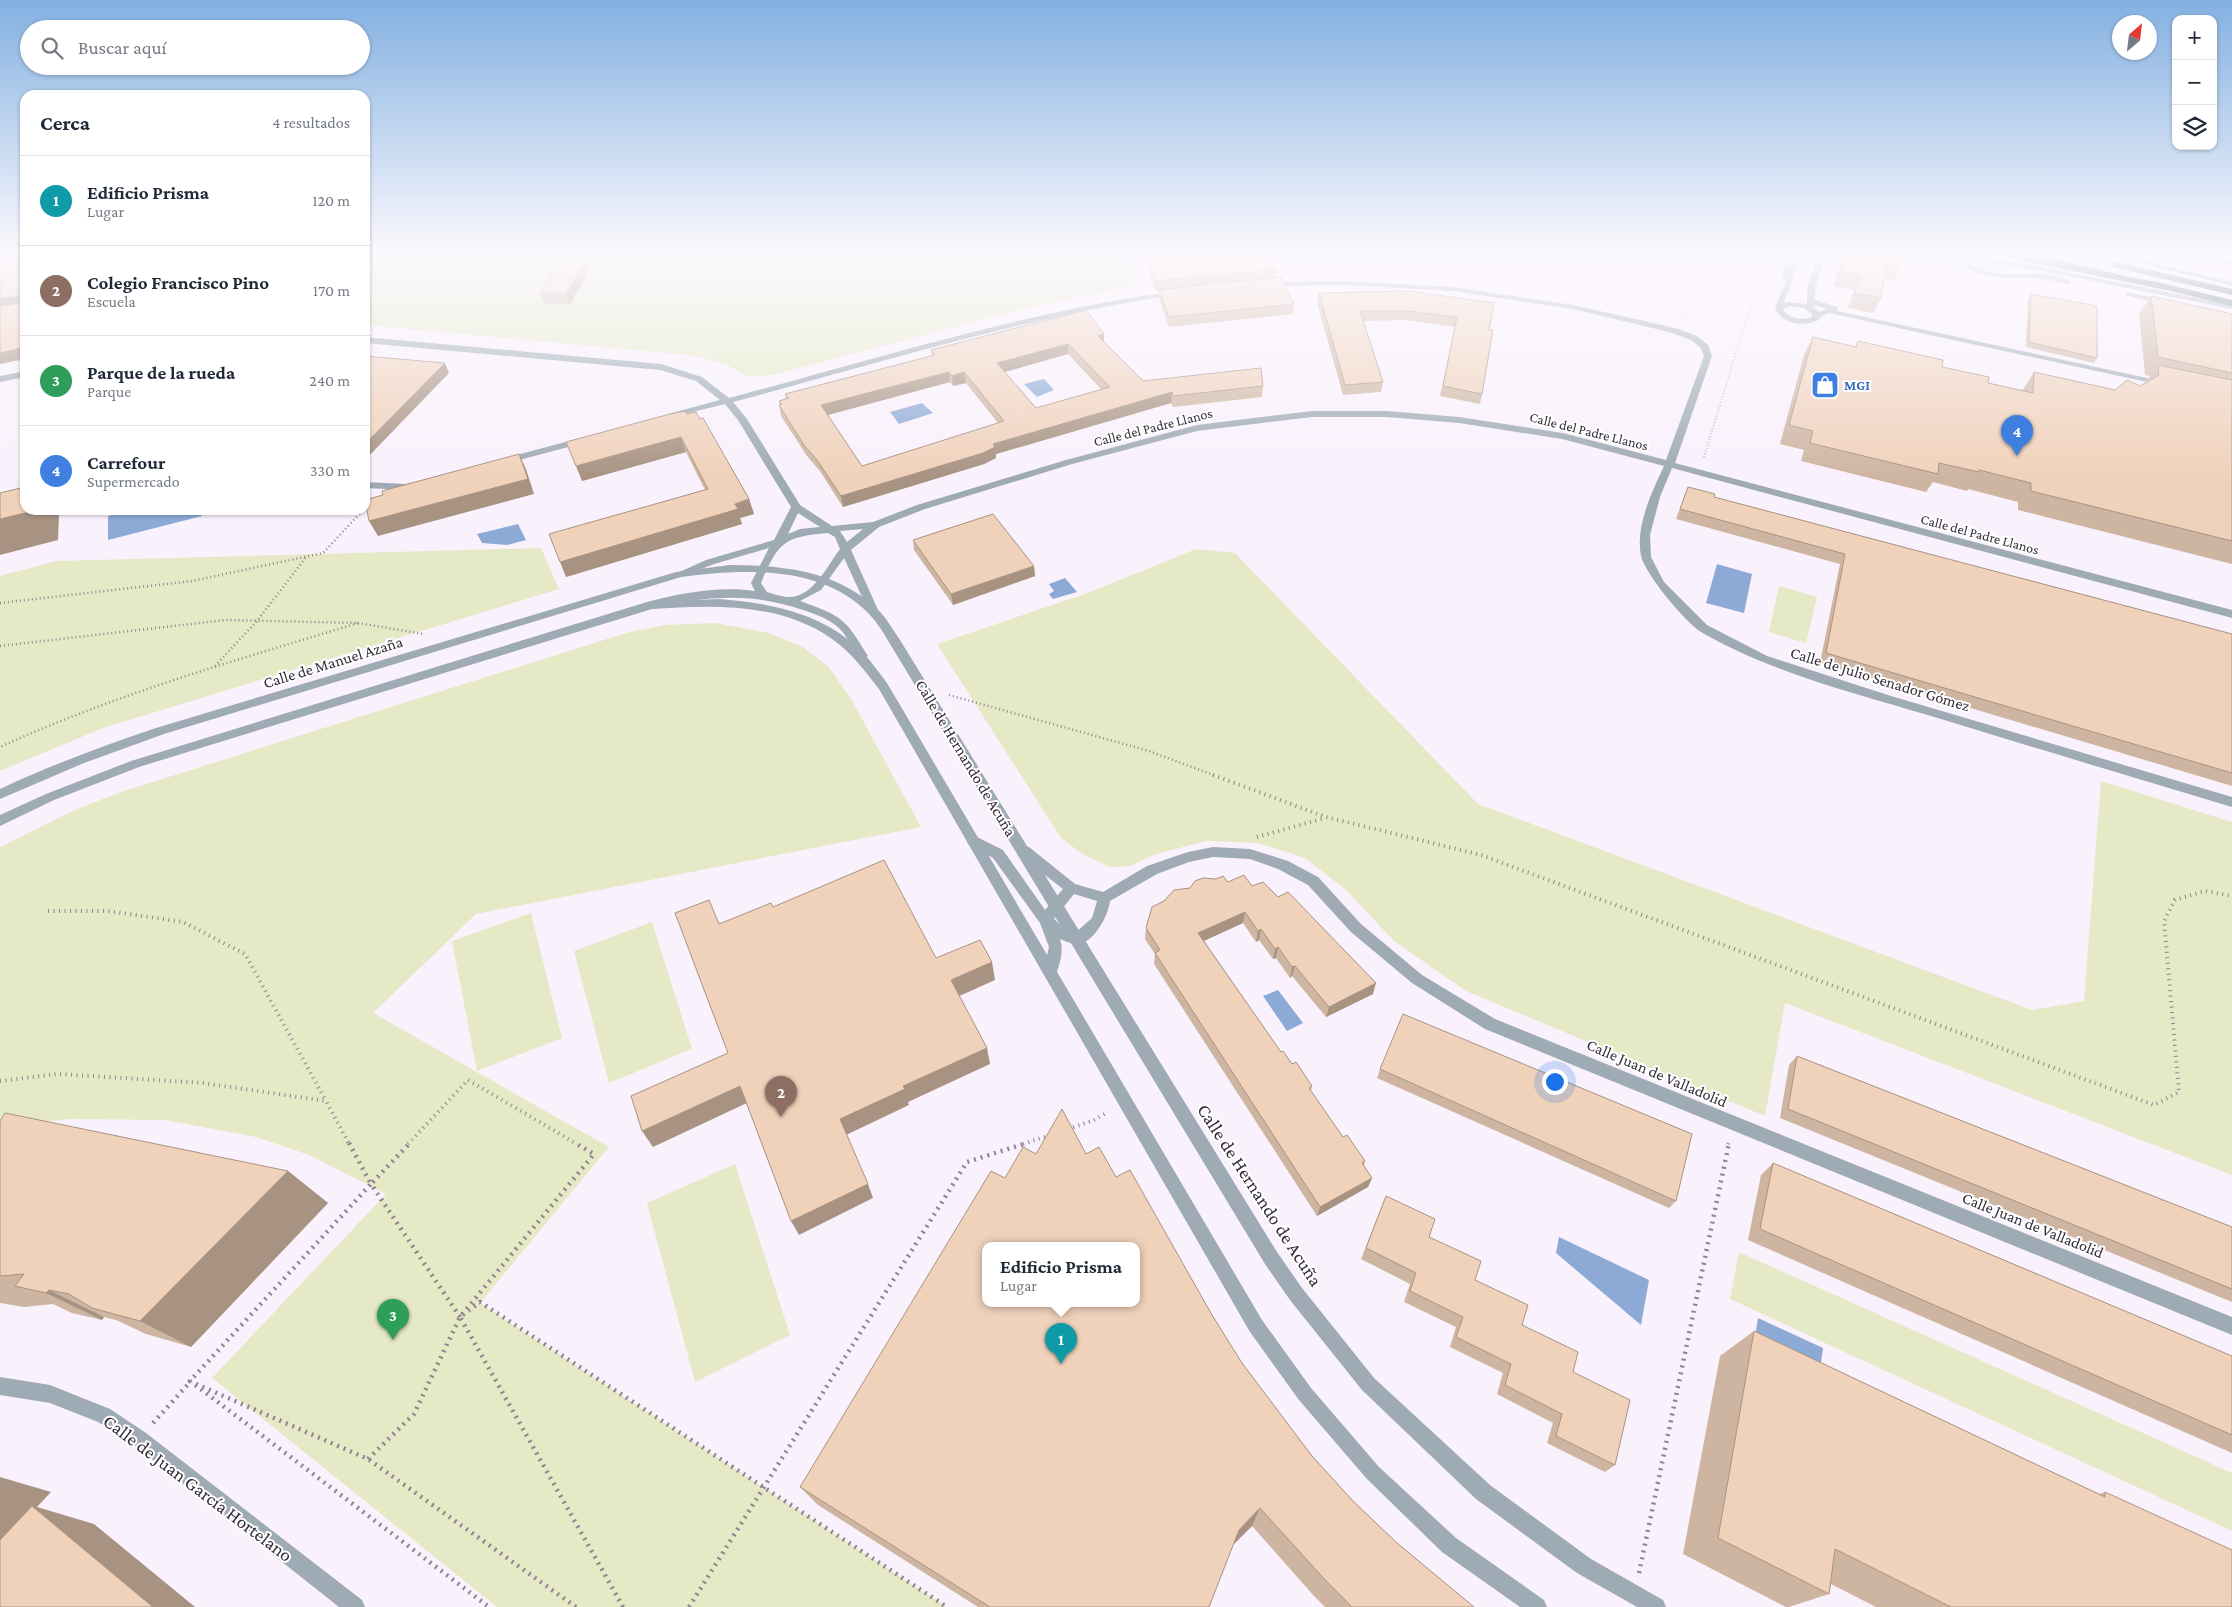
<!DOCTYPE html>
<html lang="es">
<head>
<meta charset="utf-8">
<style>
	:root { --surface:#fff; --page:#f2f2f3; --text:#1f2937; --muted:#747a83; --line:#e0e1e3; --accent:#8d5d05 }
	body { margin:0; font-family:"Crimson Pro",serif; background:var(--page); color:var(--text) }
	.controls { position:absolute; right:15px; top:15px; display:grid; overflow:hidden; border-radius:10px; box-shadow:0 1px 4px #0004 }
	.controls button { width:45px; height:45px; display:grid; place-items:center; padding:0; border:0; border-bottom:1px solid var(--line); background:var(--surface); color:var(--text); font:25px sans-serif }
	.compass { position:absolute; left:2112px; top:15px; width:45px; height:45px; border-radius:50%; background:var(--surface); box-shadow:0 1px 4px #0004; rotate:28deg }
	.you { position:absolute; left:1554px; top:1081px; width:18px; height:18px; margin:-12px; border:4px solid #fff; border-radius:50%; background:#1a73e8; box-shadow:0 0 0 8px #1a73e833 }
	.badge { display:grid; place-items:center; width:32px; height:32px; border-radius:50%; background:var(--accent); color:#fff; font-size:16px; font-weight:700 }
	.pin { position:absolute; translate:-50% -41px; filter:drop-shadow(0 1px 2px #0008) }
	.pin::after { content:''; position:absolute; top:26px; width:18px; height:15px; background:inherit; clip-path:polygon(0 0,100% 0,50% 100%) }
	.popup { position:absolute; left:982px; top:1242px; width:158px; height:65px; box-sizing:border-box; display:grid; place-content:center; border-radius:10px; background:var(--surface); filter:drop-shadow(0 1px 4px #0005); font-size:16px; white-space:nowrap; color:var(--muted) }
	.popup b { font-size:19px; color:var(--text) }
	.popup::after { content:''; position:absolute; left:50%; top:100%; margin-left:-10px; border:10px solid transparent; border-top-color:var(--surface) }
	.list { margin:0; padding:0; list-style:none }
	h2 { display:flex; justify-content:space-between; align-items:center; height:65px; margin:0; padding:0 20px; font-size:21px }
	h2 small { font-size:16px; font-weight:400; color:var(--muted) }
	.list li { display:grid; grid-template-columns:32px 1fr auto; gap:15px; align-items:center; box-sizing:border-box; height:90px; padding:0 20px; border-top:1px solid var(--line) }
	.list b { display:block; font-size:19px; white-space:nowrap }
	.list p { margin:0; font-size:16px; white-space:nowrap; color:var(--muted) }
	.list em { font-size:16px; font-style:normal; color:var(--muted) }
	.icon { flex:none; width:28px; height:28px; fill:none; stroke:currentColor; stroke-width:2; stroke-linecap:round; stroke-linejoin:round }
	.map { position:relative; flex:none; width:2232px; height:1607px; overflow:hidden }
	.search { position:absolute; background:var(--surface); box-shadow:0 1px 4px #0004; left:20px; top:20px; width:350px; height:55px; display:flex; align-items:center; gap:12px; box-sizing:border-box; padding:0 18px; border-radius:28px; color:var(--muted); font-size:19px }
	.panel { position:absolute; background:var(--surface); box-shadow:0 1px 4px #0004; left:20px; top:90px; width:350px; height:425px; border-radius:15px }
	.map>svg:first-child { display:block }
	.green { fill:#e6e9c6 }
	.water { fill:#8daad7 }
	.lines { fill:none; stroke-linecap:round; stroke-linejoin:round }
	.path-far3 { stroke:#8d8590; stroke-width:2; stroke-dasharray:0.5 2.5; stroke-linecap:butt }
	.path-far2 { stroke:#8d8590; stroke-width:2.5; stroke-dasharray:1 3; stroke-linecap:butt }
	.path-far1 { stroke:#8d8590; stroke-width:4; stroke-dasharray:1 4.5; stroke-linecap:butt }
	.path { stroke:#8d8590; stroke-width:4.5; stroke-dasharray:2 5; stroke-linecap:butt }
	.service { fill:#9eaab4; fill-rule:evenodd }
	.minor { fill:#9eaab4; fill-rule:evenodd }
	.tertiary { fill:#9eaab4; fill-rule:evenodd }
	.trunk { fill:#4a6174; fill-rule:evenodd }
	.motorway { fill:#3d566b; fill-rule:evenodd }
	.wall { fill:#ceb5a1; fill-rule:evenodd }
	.shaded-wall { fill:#a89383 }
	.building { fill:#f0d2bb; stroke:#a89383; fill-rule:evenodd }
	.labels { text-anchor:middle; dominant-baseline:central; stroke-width:4; stroke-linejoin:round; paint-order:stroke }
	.far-shop-label { font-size:14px; font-weight:bold; fill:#366cbe; stroke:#fff; text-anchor:start }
	.far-street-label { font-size:14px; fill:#352d38; stroke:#fff }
	.street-label { font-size:16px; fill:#352d38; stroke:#fff }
	.near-street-label { font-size:19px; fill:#352d38; stroke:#fff }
</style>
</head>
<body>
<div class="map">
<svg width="2232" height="1607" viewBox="0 0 2232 1607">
	<rect width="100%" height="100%" fill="#f9f1fc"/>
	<path class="green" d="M365 252H1130L1135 285 1020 310 772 375 746 376 727 365 700 357 678 354 365 325Z
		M541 548 559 589 103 728 0 771V576L56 561Z
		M1196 549 1235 553 1478 804 2032 1010 2084 1001 2101 781 2232 822V1175L1785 1003 1765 1116 1466 991 1394 941 1346 890 1305 858 1258 843 1206 841 1156 854 1130 866 1110 867 1084 855 1061 838 937 644 1085 594Z
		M1779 586 1817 597 1806 643 1769 632Z
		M716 623 768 633 803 647 829 667 851 699 921 827 476 914 373 1013 609 1147 480 1303 947 1607H497L212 1378 386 1194 309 1155 256 1137 165 1120 72 1119 0 1125V847L77 809 121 792 626 633 665 625Z
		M531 913 562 1038 477 1071 452 941Z
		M652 922 692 1049 609 1083 574 951Z
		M735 1164 790 1335 695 1382 647 1203Z
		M1739 1252 2232 1473V1531L1730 1299Z"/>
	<path class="water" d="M1044 379 1054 390 1037 397 1024 384Z
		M922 403 933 413 899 424 890 412Z
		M131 510H201L202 516 108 540V516Z
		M518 524 526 540 507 545 482 543 477 534Z
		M1717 564 1752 574 1744 613 1706 603Z
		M1065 578 1077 592 1053 599 1049 594 1054 591 1049 584Z
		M1278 990 1303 1023 1287 1031 1263 996Z
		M1559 1237 1649 1280 1641 1325 1556 1253Z
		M1758 1318 1823 1348 1819 1377 1751 1362Z"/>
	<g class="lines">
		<path class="path-far3" d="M1682 317 1689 308 1730 280 1734 268 1723 257 1709 252
			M1704 457 1767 252"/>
		<path class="path-far2" d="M0 603 192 581 323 553 363 510
			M358 623 424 634
			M0 646 225 620 358 623C237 660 116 694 0 747
			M215 666 257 621 307 556
			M949 695 1149 751 1216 776"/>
		<path class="path-far1" d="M1213 775 1326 817 1481 855 2154 1105 2179 1092 2164 921 2175 900 2205 891 2232 896
			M1257 837 1325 818
			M48 911H108L183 922 245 954 326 1101
			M0 1081 58 1074 203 1083 326 1101 349 1144
			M1068 1129 1092 1121 1108 1112
			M408 1144 468 1080 577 1144
			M1023 1144 1050 1135
			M1728 1144 1729 1141"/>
		<path class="path" d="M349 1143 371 1184 410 1143
			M460 1317 371 1184 190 1381 489 1607
			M196 1384 368 1459 576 1607
			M153 1423 191 1381
			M368 1459 414 1414 460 1317 594 1154 575 1143
			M1639 1573 1729 1143
			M623 1607 460 1317 480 1302 947 1607
			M689 1607 967 1162 1027 1143"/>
		<path class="service" d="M1785 252H1792L1791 267 1796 252H1803L1784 303 1789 302 1807 304V288L1820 252H1827L1815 288V300L1838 307 1837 311 2161 381 2165 383 2161 385 1829 313 1820 317 1819 320C1804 327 1782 325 1775 308L1786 280 1782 278ZM1815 305 1827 309 1819 312 1814 308ZM1790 306 1804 308 1812 314V317C1802 321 1789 319 1783 309Z
			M1939 252H1956L2052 269 2232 305V309L2052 273 1975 260 1968 262C1995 285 2043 264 2071 282L2067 284C2059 282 2051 280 2043 279 2016 276 1980 283 1959 261L1966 258Z
			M2097 252H2110L2232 282V286Z
			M2193 252H2204L2232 262V266Z
			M2126 292 2165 300 2169 302 2165 304 2129 296H2126Z"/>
		<path class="minor" d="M1345 281 1453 287 1573 305 1675 328 1697 336 1708 345 1712 356 1675 463 2232 610V618L1672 468 1660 497 1650 535 1651 557 1664 582 1707 625 1767 656 1891 696 2232 797V807C2132 777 2032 747 1931 716 1854 693 1772 673 1701 632 1685 622 1645 574 1641 556 1635 526 1652 492 1664 466L1562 439 1459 423 1387 417H1312L1197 431 1072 464 925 509 879 527 851 550 879 612 878 615H870L869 612 844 558 821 590 800 601C842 616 845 618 868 656L862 660 858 659C852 649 848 637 840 629 830 619 815 614 803 610 751 592 703 596 651 609L646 605 647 602C682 593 719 586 755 591L751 583 769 548 714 564 684 576 680 577 675 574 706 560 774 540 791 507 738 420 725 404 668 418V414L720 400 696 381 660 370 365 343V337L661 364 702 377 729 398C876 359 1024 312 1175 291L1179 293 1175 295C1025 317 879 363 733 402L747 419 800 505 832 526 873 522 917 505 1066 460 1197 425 1312 411H1387L1459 417 1563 433 1666 460 1704 356 1701 348 1691 340 1669 332 1573 309 1453 291 1345 285 1267 286 1263 284 1267 282ZM798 513 820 527 800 529 788 534ZM863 529 847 542 840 531ZM828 533 835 537 840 549C827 566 813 599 786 597 780 596 773 594 767 592L761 583C779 542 783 537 828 533Z
			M25 371V377L0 382V376Z
			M584 437 587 438V442L504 464 499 461 501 459Z
			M365 482 406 484 415 482 420 485 406 490 365 488Z
			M973 835 1003 850 1045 910 1063 889 1019 855 1018 851 1019 847H1029L1075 884 1103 892 1147 866 1188 852 1213 847 1250 849 1288 861 1318 877 1361 924 1422 975 1495 1019 2232 1317V1335L1485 1029 1412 983 1351 932 1308 885 1278 869 1250 859 1213 857 1189 862 1157 874 1110 901C1108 916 1095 941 1079 944 1073 945 1065 941 1060 939 1064 950 1060 965 1055 976L1050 978 1045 976 1043 972 1049 947 1040 923 993 858 968 844 967 840 968 836ZM1074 894 1097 901 1092 918 1075 933 1066 930 1054 919Z
			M0 1377 50 1385 110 1409 146 1433 362 1600 365 1607H339L134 1445 98 1422 50 1403 0 1395Z"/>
		<path class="tertiary" d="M730 565C783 565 838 571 877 609 887 618 893 630 900 640L1277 1252 1302 1288 1374 1378 1490 1485 1591 1559 1663 1600 1666 1607H1637L1577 1573 1476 1499 1362 1390 1290 1300 1265 1264 881 629C837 564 749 568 681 577L164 734 84 763 0 799V789C51 765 103 746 156 728L676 572Z
			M719 599C772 603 828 614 866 656 873 664 880 674 887 683L1262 1320 1311 1388 1379 1467 1456 1538 1544 1600 1547 1607H1520L1442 1552 1367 1479 1299 1400 1250 1332 879 689C865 671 851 652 832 639 780 602 712 605 652 609L139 767 54 800 0 826V815L46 794 131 761 647 602Z"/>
		<path class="trunk" d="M2010 252H2027L2134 278 2130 281Z
			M2116 262 2232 289V295L2113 267 2112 265Z
			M2153 281 2232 300V306L2150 286 2149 284Z"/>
		<path class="motorway" d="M1980 252H2000L2166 284 2171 287 2166 290Z"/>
	</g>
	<path class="wall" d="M1142 252H1268L1277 270 1276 278 1294 304 1293 314 1169 327 1159 299V291H1156Z
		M1843 252H1903L1901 266 1894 280 1884 279 1881 298 1873 313 1848 308 1854 290 1834 286Z
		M585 262 588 272 570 304H544L540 294Z
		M1408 291 1489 330 1482 394 1480 404 1440 396 1455 327 1406 320 1363 321 1383 382 1381 392 1343 395 1317 303 1319 293Z
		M2031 294 2097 358 2094 363 2026 347 2028 299Z
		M2151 296 2232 314V564L2018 510V502L1968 489 1967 491 1933 482 1926 492 1801 461 1804 450 1780 444 1804 355 1813 337 1855 347 1858 341 1942 367 1988 383 2022 391 2034 372 2115 390 2140 386 2145 383 2150 376 2145 375 2139 314Z
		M1104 342 1143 381 1263 386 1262 397 1173 407 1171 403 996 454V458L984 464 843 507 820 471 807 456 781 416 779 405 780 404 779 401 786 399 785 394 932 356 931 350ZM1068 354 1102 390 1036 408 1004 372ZM950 382 953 386 966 383 998 423 862 466 828 415Z
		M687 414 749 499 754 514 740 518 742 524 566 577 705 490 686 452 582 481Z
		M1688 487 1714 497 2232 634V786L1820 663 1840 564 1676 519Z
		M913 540 1034 566 1035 576 953 605 914 550Z
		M1228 882 1252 886 1373 994 1326 1017 1292 976 1290 978 1276 958 1273 959 1259 940 1256 942 1243 923 1204 941 1281 1052 1312 1086 1311 1091 1343 1137 1365 1161 1364 1166 1372 1178 1368 1187 1317 1216 1154 964 1155 954 1145 939 1146 928 1190 888Z
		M1797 1056 2232 1227V1302L1780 1118 1789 1065Z
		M1380 1069 1676 1201 1669 1208 1377 1078Z
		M0 1121 288 1171 328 1203 191 1347 146 1334 116 1320 104 1317 102 1320 72 1313 53 1304 24 1307 0 1303Z
		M1036 1154H1086L1116 1177 1212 1315 1242 1363 1312 1456 1353 1501 1397 1543 1474 1607H1325L1314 1596 1252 1526 1233 1545 1209 1607H978L818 1505 800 1487 1005 1178Z
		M1773 1163 2232 1356V1453L1748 1240 1761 1175Z
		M1386 1196 1573 1372 1615 1465 1605 1472 1547 1443 1553 1423 1497 1394 1503 1373 1450 1347 1456 1327 1404 1302 1410 1284 1361 1259Z
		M1754 1331 2099 1494 2105 1492 2232 1607H1876L1831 1584 1829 1594 1789 1607H1786L1683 1554 1720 1356Z"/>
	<path class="shaded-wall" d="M585 262 588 272 570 304 566 294Z
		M19 296 25 304 0 309V299Z
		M1104 334V344L1098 336Z
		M1068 344V354L998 374 997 363Z
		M25 347V359L0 364V353Z
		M445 363 449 373 365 460V444Z
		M949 372 950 382 824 416 821 405Z
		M964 372 966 383 953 386 952 376Z
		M1172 392 1171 403 996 454V458L984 464 843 507 841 496 993 444Z
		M681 437 686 452 582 481 576 466Z
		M519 454 526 469 534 494 378 536 369 521Z
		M749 499 754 514 740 518 742 524 566 577 560 562Z
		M34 510H56L59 514 58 540 0 555V519Z
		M1034 566 1035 576 953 605 951 594Z
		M1245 912 1243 923 1197 944 1198 933Z
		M1261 929 1259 940 1256 942 1258 931Z
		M1278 947 1276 958 1273 959 1275 949Z
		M992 962 995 980 955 998 951 980Z
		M1295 966 1292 976 1290 978 1292 967Z
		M1376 983 1373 994 1326 1017 1329 1007Z
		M987 1048 990 1064 908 1102 909 1105 846 1135 840 1119 903 1086Z
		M740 1086 749 1102 653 1147 642 1131Z
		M288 1171 328 1203 191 1347 140 1321Z
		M1372 1178 1368 1187 1317 1216 1320 1207Z
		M868 1184 873 1198 799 1235 791 1221Z
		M49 1290 104 1317 102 1320 46 1293Z
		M0 1477 51 1492 37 1507 94 1524 195 1607H153L0 1546Z
		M1260 1508 1252 1526 1232 1546 1239 1530Z"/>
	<path class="building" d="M1145 252H1268L1277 270 1156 281Z
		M1846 252H1903L1901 266 1887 264 1881 298 1855 293 1861 275 1840 272Z
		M25 260V347L0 353V306L18 303 19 296 0 299V263Z
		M560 262H585L566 294H540Z
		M1281 277 1294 304 1169 317 1159 290 1207 284Z
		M1408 291 1494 303 1489 330H1493L1482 394 1443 386 1457 317 1408 311H1360L1383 382 1345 385 1319 293Z
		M2031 294 2097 306V358L2029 342Z
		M2151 296 2232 314V373L2158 357Z
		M1086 310 1104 334 1098 336 1143 381 1261 368 1263 386 1173 396 1172 392 993 444 995 447 983 453 841 496 817 460 804 445 779 405 782 404 779 401 789 398 785 394 935 355 931 350ZM1068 344 1110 387 1036 408 997 363ZM949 372 952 376 964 372 1004 421 862 466 821 405Z
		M1813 337 1856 347 1858 341 1943 360 1942 367 1989 377 1988 383 2033 393 2034 372 2115 390 2127 380 2140 386 2159 375 2158 365 2232 380V541L2031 491V483L1979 470V472L1939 463 1938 474 1810 443 1813 431 1789 425Z
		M365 356 445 363 365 444Z
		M685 411 687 414 696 412 700 419 703 418 749 499 735 504 738 509 560 562 549 534 708 489 681 437 576 466 566 442 670 414Z
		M519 454 528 479 369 521 365 500 383 495 382 491Z
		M25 487V510H34V511L0 519V493Z
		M1688 487 1715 494 1714 497 2232 634V773L1826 653 1845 554 1680 509Z
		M993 514 1034 566 951 594 913 540Z
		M884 860 936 958 980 940 992 962 951 980 987 1048 903 1086 905 1089 840 1119 868 1184 791 1221 740 1086 642 1131 631 1096 728 1053 675 913 709 900 719 924 771 903 773 907Z
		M1244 875 1252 886 1263 882 1278 897 1288 892 1376 983 1329 1007 1295 966 1292 967 1278 947 1275 949 1261 929 1258 931 1245 912 1198 933 1281 1052 1283 1051 1292 1064 1296 1062 1312 1086 1309 1088 1343 1137 1347 1135 1365 1161 1362 1163 1372 1178 1320 1207 1155 953 1160 950 1146 928 1152 907 1164 901 1174 890 1190 888 1195 881 1203 878 1216 879 1223 876 1228 882Z
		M1403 1014 1692 1134 1676 1201 1380 1069Z
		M1797 1056 2232 1227V1289L1788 1109Z
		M1062 1109 1086 1154 1099 1147 1116 1177 1130 1170 1212 1315 1242 1363 1312 1456 1353 1501 1397 1543 1474 1607H1352L1327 1582 1260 1508 1239 1530 1209 1607H990L800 1487 991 1171 1005 1178 1023 1147 1036 1154ZM986 1245H1136V1303H986Z
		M5 1113 288 1171 140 1321 92 1308 69 1294 49 1290 46 1293 15 1286 24 1274 0 1276V1121Z
		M1773 1163 2232 1356V1435L1760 1229Z
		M1386 1196 1435 1219 1429 1237 1481 1261 1475 1280 1528 1305 1522 1325 1578 1352 1573 1372 1630 1400 1615 1465 1556 1436 1562 1414 1505 1385 1511 1364 1456 1337 1463 1317 1410 1291 1416 1273 1366 1248Z
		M1754 1331 2105 1497V1492L2232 1550V1607H1951L1835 1549 1829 1594 1718 1538Z
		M32 1506 153 1607H0V1540Z"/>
	<linearGradient id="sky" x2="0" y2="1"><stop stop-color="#83b0e1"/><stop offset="0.53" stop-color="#fcf9fe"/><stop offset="1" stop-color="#fcf9fe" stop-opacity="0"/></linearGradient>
	<rect width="2232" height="477" fill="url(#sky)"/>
	<defs>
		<symbol id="shop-square" viewBox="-11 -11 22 22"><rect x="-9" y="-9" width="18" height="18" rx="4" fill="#3f7fe0" stroke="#fff"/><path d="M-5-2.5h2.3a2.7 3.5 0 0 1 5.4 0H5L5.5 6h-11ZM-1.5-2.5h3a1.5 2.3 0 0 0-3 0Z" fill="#fff"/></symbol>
	</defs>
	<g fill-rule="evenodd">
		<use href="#shop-square" x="1809" y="369" width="32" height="32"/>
	</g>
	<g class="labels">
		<g class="far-shop-label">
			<text x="1844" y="385">MGI</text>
		</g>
		<g class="far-street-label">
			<text transform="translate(1153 427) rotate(-14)">Calle del Padre Llanos</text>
			<text transform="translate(1589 431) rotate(14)">Calle del Padre Llanos</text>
			<text transform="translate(1980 534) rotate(15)">Calle del Padre Llanos</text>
		</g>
		<g class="street-label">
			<text transform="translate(333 662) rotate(-17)">Calle de Manuel Azaña</text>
			<text transform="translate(1880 679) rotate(17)">Calle de Julio Senador Gómez</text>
			<text transform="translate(966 758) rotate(59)">Calle de Hernando de Acuña</text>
			<text transform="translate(1657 1073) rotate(23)">Calle Juan de Valladolid</text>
			<text transform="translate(2033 1225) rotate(22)">Calle Juan de Valladolid</text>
		</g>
		<g class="near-street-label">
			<text transform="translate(1260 1195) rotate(57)">Calle de Hernando de Acuña</text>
			<text transform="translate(198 1488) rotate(37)">Calle de Juan García Hortelano</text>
		</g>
	</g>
</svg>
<div class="controls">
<button>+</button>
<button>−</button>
<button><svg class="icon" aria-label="layers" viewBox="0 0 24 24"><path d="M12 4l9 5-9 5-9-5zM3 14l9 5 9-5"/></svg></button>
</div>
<svg class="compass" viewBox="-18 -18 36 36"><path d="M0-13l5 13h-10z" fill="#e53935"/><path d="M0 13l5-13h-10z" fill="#747a83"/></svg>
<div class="you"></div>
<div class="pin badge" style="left:1061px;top:1364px;background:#0f9aa8">1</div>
<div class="popup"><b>Edificio Prisma</b>Lugar</div>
<div class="pin badge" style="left:781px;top:1117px;background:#8d6e63">2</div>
<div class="pin badge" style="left:393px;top:1340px;background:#2e9e5b">3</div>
<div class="pin badge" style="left:2017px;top:456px;background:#3f7fe0">4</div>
<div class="search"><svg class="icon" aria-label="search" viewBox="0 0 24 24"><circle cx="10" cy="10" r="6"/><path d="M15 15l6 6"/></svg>Buscar aquí</div>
<section class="panel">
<h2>Cerca<small>4 resultados</small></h2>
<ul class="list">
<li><span class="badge" style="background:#0f9aa8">1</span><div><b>Edificio Prisma</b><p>Lugar</p></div><em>120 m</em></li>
<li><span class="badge" style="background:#8d6e63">2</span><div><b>Colegio Francisco Pino</b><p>Escuela</p></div><em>170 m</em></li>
<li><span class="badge" style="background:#2e9e5b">3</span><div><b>Parque de la rueda</b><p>Parque</p></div><em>240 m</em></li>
<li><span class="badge" style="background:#3f7fe0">4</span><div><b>Carrefour</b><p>Supermercado</p></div><em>330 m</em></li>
</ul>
</section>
</div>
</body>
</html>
